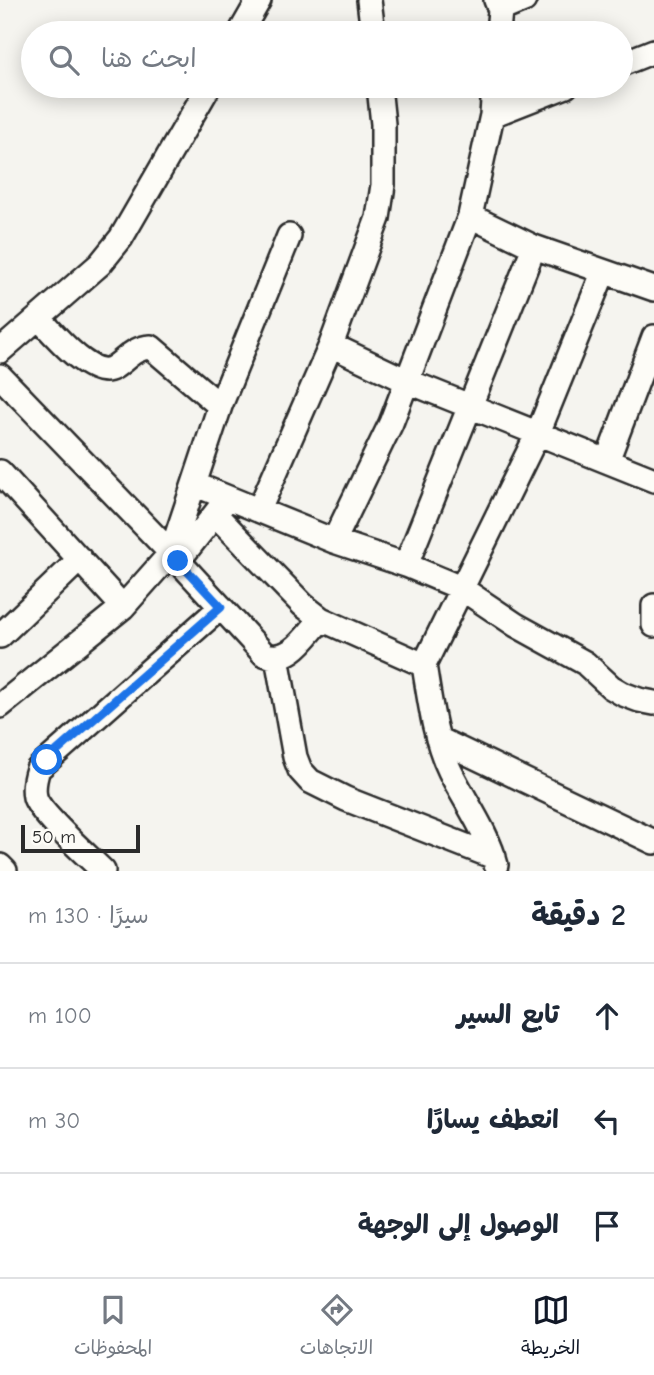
<!DOCTYPE html>
<html lang="ar">
<head>
<meta charset="utf-8">
<style>
	:root { --surface:#fff; --page:#f6f6f7; --text:#1f2937; --muted:#747a83; --line:#e0e1e3; --accent:#111827 }
	body { margin:0; font-family:"Comic Neue","Playpen Sans Arabic",sans-serif; background:var(--page); color:var(--text); direction:rtl }
	.scale { position:absolute; left:21px; bottom:18px; width:119px; box-sizing:border-box; padding-left:7px; border:4px solid #2b2b2b; border-top:0; font-size:19px; line-height:24px; white-space:nowrap; color:#2b2b2b; -webkit-text-stroke:5px #fdfcf7; paint-order:stroke }
	.stop { position:absolute; width:21px; height:21px; margin:-16px; border:5px solid #1a73e8; border-radius:50%; background:#fff }
	.stop.end { background:#1a73e8; border-color:#fff; box-shadow:0 2px 7px #0008 }
	.list { margin:0; padding:0; list-style:none }
	h2 { display:flex; justify-content:space-between; align-items:center; height:91px; margin:0; padding:0 28px; font-size:30px }
	h2 small { font-size:23px; font-weight:400; color:var(--muted) }
	.list li { display:grid; grid-template-columns:46px 1fr auto; gap:21px; align-items:center; box-sizing:border-box; height:105px; padding:0 28px; border-top:2px solid var(--line) }
	.list b { display:block; font-size:26px; white-space:nowrap }
	.list em { font-size:23px; font-style:normal; color:var(--muted) }
	.icon { flex:none; width:38px; height:38px; fill:none; stroke:currentColor; stroke-width:2; stroke-linecap:round; stroke-linejoin:round }
	.map { position:relative; flex:none; width:654px; height:871px; overflow:hidden; direction:ltr }
	.search { position:absolute; background:var(--surface); box-shadow:0 4px 18px #0003; left:21px; right:21px; top:21px; height:77px; display:flex; align-items:center; gap:18px; box-sizing:border-box; padding:0 24px; border-radius:38px; color:var(--muted); font-size:26px }
	.sheet { height:406px; background:var(--surface) }
	nav { display:flex; justify-content:space-around; align-items:center; box-sizing:border-box; height:98px; border-top:2px solid var(--line); background:var(--surface); font-size:19px; color:var(--muted) }
	nav a { display:grid; justify-items:center; gap:4px }
	nav .on { color:var(--accent) }
	.map>svg:first-child { display:block }
	.lines { fill:none; stroke-linecap:round; stroke-linejoin:round }
	.minor-casing { stroke:#2b2b2b; stroke-width:28 }
	.minor { stroke:#fdfcf7; stroke-width:23 }
	.route { stroke:#1a73e8; stroke-width:9 }
</style>
</head>
<body>
<div class="map">
<svg width="654" height="871" viewBox="0 0 654 871">
	<rect width="100%" height="100%" fill="#f5f4ef"/>
	<filter id="ink" filterUnits="userSpaceOnUse"><feTurbulence type="fractalNoise" baseFrequency=".0143" numOctaves="2"/><feDisplacementMap in="SourceGraphic" scale="14" xChannelSelector="R" yChannelSelector="G"/><feConvolveMatrix kernelMatrix="1 2 1 2 8 2 1 2 1" color-interpolation-filters="sRGB"/></filter>
	<g filter="url(#ink)">
		<g class="lines">
			<defs>
				<path id="minor" d="M369 0 373 33
					M496 0 500 10 498 33
					M500 10 524 0
					M240 33 259 0
					M621 64 654 51
					M494 86 492 115 566 86
					M470 216 534 247 654 289
					M39 318C52 332 91 380 113 368 127 359 133 348 151 347L220 406
					M331 345 407 381 654 480
					M0 351 100 264 121 238 209 86
					M0 376 171 553 264 654C289 665 306 636 321 619
					M607 461 654 337
					M0 472 123 607
					M194 484 334 541 406 565 461 588 516 625 585 663 611 687 623 694 639 700 654 703
					M259 510 331 345 378 218 383 185V124L379 86
					M215 514 303 605 321 619 424 665 538 433 603 273
					M334 541 391 423 470 216 492 115
					M178 561 223 504
					M406 565 534 247
					M654 606V625
					M0 636 80 559
					M277 657 295 757 300 770 310 781 346 799 494 857
					M424 665C430 701 434 738 450 771 465 802 487 831 496 865
					M0 706 123 607 171 553 220 406 289 236
					M438 739 654 842
					M0 866 5 871
					M103 871C89 857 39 813 35 797 33 788 35 778 38 769L221 607"/>
			</defs>
			<use href="#minor" class="minor-casing"/>
			<use href="#minor" class="minor"/>
		</g>
	</g>
	<g class="lines" filter="url(#ink)">
		<path class="route" d="M47 760 221 607 178 561"/>
	</g>
</svg>
<div class="scale">50 m</div>
<div class="stop" style="left:47px;top:760px"></div>
<div class="stop end" style="left:178px;top:561px"></div>
<div class="search"><svg class="icon" aria-label="search" viewBox="0 0 24 24"><circle cx="10" cy="10" r="6"/><path d="M15 15l6 6"/></svg>ابحث هنا</div>
</div>
<section class="sheet">
<h2>2 دقيقة<small>سيرًا · 130 m</small></h2>
<ul class="list">
<li><svg class="icon" aria-label="ahead" viewBox="0 0 24 24"><path d="M12 20V5M6 11l6-6 6 6"/></svg><div><b>تابع السير</b></div><em>100 m</em></li>
<li><svg class="icon" aria-label="left" viewBox="0 0 24 24"><path d="M17 20v-9H6M10 6l-5 5 5 5"/></svg><div><b>انعطف يسارًا</b></div><em>30 m</em></li>
<li><svg class="icon" aria-label="arrive" viewBox="0 0 24 24"><path d="M6 21V4h12l-3 4 3 4H6"/></svg><div><b>الوصول إلى الوجهة</b></div></li>
</ul>
</section>
<nav>
<a class="on"><svg class="icon" aria-label="map" viewBox="0 0 24 24"><path d="M3 6l6-2 6 2 6-2v14l-6 2-6-2-6 2zM9 4v14M15 6v14"/></svg>الخريطة</a>
<a><svg class="icon" aria-label="directions" viewBox="0 0 24 24"><path d="M12 3l9 9-9 9-9-9zM9 14v-3h6M13 9l2 2-2 2"/></svg>الاتجاهات</a>
<a><svg class="icon" aria-label="saved" viewBox="0 0 24 24"><path d="M7 4h10v16l-5-4-5 4z"/></svg>المحفوظات</a>
</nav>
</body>
</html>
